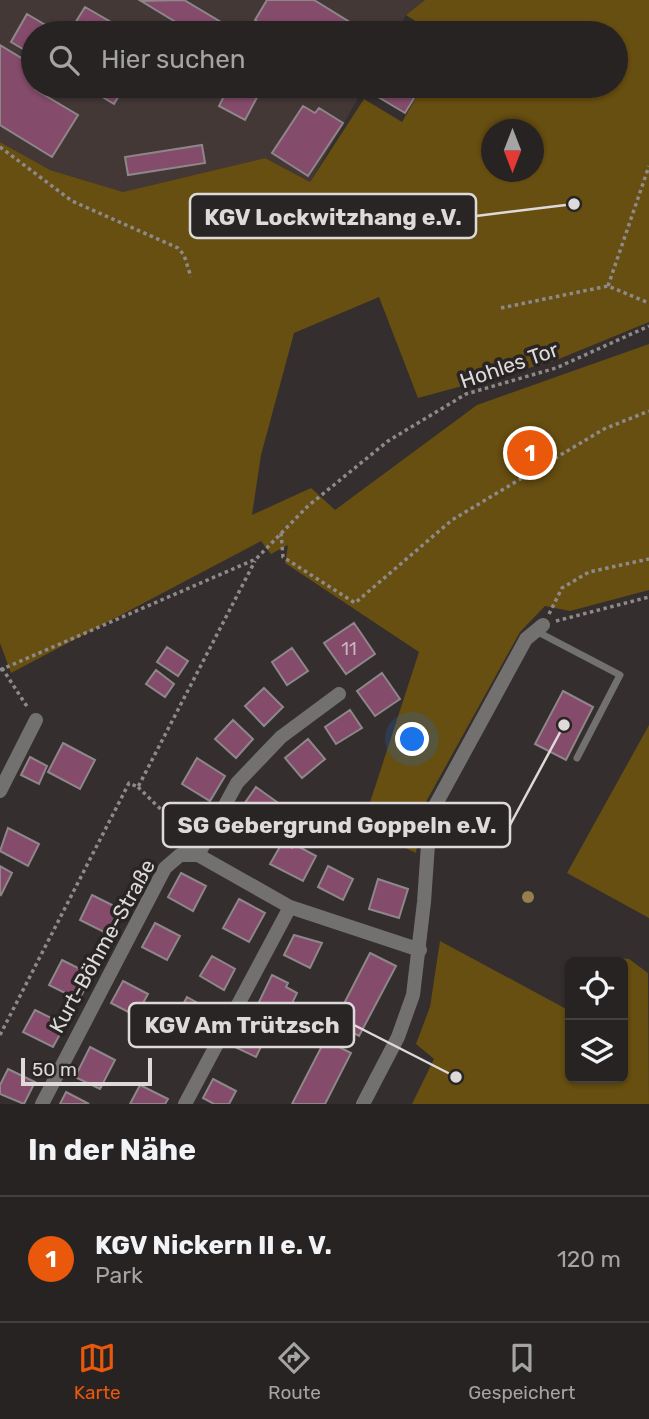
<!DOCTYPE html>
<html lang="de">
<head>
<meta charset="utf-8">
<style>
	:root { --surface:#272322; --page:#2f2b2a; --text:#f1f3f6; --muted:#a4a4a5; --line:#434040; --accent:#ea580c }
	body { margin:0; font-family:Rubik,sans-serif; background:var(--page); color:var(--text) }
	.controls { position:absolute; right:21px; bottom:21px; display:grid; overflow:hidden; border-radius:10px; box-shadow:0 2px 5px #0004 }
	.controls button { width:63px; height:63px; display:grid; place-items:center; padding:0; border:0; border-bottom:2px solid var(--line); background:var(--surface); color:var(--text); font:35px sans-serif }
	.compass { position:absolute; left:481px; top:119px; width:63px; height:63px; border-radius:50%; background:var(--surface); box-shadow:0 2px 5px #0004; rotate:180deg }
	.scale { position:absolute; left:21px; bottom:18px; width:131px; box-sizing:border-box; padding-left:7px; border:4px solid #dedada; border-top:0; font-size:19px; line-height:24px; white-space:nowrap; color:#dedada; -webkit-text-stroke:5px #2a2525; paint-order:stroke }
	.you { position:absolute; left:413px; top:740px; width:24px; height:24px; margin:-18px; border:5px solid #fff; border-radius:50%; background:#1a73e8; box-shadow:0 0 0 10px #1a73e833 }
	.badge { display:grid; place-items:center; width:46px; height:46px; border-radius:50%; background:var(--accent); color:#fff; font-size:23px; font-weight:700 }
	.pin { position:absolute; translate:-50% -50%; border:4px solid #fff; box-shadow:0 2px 7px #0006 }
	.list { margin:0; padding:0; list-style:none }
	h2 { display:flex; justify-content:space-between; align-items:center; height:91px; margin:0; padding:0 28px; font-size:30px }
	h2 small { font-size:23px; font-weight:400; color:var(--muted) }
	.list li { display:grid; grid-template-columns:46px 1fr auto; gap:21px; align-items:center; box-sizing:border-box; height:126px; padding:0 28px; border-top:2px solid var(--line) }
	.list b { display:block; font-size:26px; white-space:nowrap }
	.list p { margin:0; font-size:23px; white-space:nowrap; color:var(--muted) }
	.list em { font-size:23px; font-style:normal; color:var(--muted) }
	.icon { flex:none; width:38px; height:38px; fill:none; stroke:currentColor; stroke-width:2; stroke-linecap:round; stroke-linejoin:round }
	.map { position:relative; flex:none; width:649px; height:1104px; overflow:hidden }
	.search { position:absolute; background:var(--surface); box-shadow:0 2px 5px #0004; left:21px; right:21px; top:21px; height:77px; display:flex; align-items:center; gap:18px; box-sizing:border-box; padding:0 24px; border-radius:38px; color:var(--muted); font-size:26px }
	.sheet { height:217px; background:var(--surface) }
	nav { display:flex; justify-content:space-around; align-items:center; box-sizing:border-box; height:98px; border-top:2px solid var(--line); background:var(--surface); font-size:19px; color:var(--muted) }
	nav a { display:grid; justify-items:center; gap:4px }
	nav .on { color:var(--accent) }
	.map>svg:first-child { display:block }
	.built { fill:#443837 }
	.green { fill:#674e11; fill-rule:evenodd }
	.building { fill:#844b6a; stroke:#8d878a; stroke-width:2 }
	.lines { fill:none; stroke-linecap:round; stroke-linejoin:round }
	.path { stroke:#8e8a8a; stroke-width:3.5; stroke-dasharray:3.5 3.5; stroke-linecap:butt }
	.lane { stroke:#737170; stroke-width:7 }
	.street { stroke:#737170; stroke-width:14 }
	.tree { fill:#977e4d }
	.labels { text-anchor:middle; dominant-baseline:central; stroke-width:7; stroke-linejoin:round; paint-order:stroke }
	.number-label { font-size:18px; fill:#c8b6be }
	.street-label { font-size:21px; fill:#dedada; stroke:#2a2525 }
	.leader { fill:none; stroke:#dedada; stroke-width:2.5 }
	.callout-dot { fill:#dedada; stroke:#2a2525; stroke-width:2.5 }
	.callout { fill:#2a2525; stroke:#dedada; stroke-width:2.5 }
	.callout-label { font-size:23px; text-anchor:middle; font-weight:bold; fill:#dedada }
</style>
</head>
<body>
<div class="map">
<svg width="649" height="1104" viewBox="0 0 649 1104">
	<rect width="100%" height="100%" fill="#342f2e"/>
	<path class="built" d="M0 0H425L406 15 395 33H33V86H365L310 182 265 158 123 192 50 170 0 142Z"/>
	<path class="green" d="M425 0H649V322L554 361 418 398 379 297 294 333 261 455 252 515 311 488 335 510 477 405 649 344V590L570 611 545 606 520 632 422 809 416 853 362 827 419 652 285 563 288 545 271 554 261 541 11 673 0 643V142L50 170 123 192 265 158 310 182 364 99 402 122 423 86H435L449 93 454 86H616V33H434L406 15ZM491 130H534V172H491Z
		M649 725V918L567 873Z
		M440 941 570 1011V1078H623V962H618L619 958 629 959 648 973 649 1104H412L434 1059 416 1044 430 1007Z"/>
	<path class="building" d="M184 0 221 22 214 33H194L141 1Z
		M267 0H314L353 24 347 33H275L255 20Z
		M85 7 130 33H69Z
		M27 14 59 33H33V55L11 42Z
		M0 45 33 65V86H39L36 90 78 115 52 157 0 125Z
		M84 86H125L114 104Z
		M229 86H263L245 120 219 106Z
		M371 86H412L419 90 405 113 368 91Z
		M303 106 315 113 319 108 343 123 308 176 272 153Z
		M202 145 205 163 128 175 125 157Z
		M354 623 375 654 346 674 324 643Z
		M167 647 188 661 178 676 157 662Z
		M292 648 308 671 287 685 272 662Z
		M156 670 174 684 165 697 146 684Z
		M382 673 400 699 375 716 357 691Z
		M264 688 283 707 264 726 245 706Z
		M563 691 593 707 566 760 535 744Z
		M350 710 362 728 336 744 325 727Z
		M233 720 253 739 236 758 215 739Z
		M308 739 325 759 302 778 285 758Z
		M63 743 95 760 80 789 48 772Z
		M30 757 47 766 39 784 21 775Z
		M197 758 225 776 210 801 182 784Z
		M256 787 281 805 275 813 271 810 263 821 242 807Z
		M8 828 39 844 28 866 0 851Z
		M282 843 292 848 294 844 316 856 303 881 270 864Z
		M0 866 12 873 1 895 0 894Z
		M328 866 353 879 343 900 318 887Z
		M181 873 206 886 193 911 168 897Z
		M378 879 408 889 399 918 369 909Z
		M92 895 120 909 108 934 80 920Z
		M239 899 265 913 249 942 223 928Z
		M155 923 180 936 167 960 142 947Z
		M294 935 322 943 310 968 284 955Z
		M370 953 396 966 359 1036 334 1023Z
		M212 956 235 969 224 990 200 976Z
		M62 960 92 975 79 1000 49 985Z
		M272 975 288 983 286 987 297 993 286 1016 259 1002Z
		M123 981 148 994 136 1016 111 1003Z
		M187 997 212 1011 199 1036 174 1022Z
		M35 1010 65 1025 53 1047 23 1032Z
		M248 1022 268 1032 256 1057 235 1047Z
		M325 1040 351 1053 325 1104H292Z
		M90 1047 115 1060 100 1089 75 1077Z
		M8 1069 35 1082 24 1104 0 1094V1085Z
		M213 1079 236 1091 229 1104H214L203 1098Z
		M140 1085 168 1099 165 1104H130Z
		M66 1092 89 1104H60Z"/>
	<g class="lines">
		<path class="path" d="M0 147 72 201 178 248 184 255 191 277
			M608 286 649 166
			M501 308 608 286 649 303
			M281 533 283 557 355 603 452 520 604 429 649 411
			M549 614 562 588 589 572 649 559
			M556 621 649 597
			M2 668 28 708
			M0 670 256 559 308 506 388 441 466 394 556 368 649 326
			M138 787 190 838
			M0 1035 129 783 138 787 255 561"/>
		<path class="lane" d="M536 631 620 675 577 758"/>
		<path class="street" d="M0 791 36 720
			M198 855 237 783 281 737 339 694
			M42 1104 165 868 180 855H198L290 907 420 950
			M185 1104 290 907
			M363 1104 398 1037 413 995 424 902 430 815 526 639 543 625"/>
	</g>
	<circle class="tree" cx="528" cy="897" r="6"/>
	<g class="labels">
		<g class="number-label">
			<text x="349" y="649">11</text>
		</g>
		<g class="street-label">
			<text transform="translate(509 365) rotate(-19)">Hohles Tor</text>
			<text transform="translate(102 946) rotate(-61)">Kurt-Böhme-Straße</text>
		</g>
	</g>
	<path class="leader" d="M574 204L476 216M564 725L510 825M456 1077L354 1025"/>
	<g class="callout-dot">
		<circle cx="574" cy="204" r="7"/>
		<circle cx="564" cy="725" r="7"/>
		<circle cx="456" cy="1077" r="7"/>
	</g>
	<g class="callout">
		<rect x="190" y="194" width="286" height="44" rx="7"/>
		<rect x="163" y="803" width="347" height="44" rx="7"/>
		<rect x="129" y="1003" width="225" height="44" rx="7"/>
	</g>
	<g class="callout-label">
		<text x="333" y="225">KGV Lockwitzhang e.V.</text>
		<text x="337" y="833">SG Gebergrund Goppeln e.V.</text>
		<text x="242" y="1033">KGV Am Trützsch</text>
	</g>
</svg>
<div class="controls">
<button><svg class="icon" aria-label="locate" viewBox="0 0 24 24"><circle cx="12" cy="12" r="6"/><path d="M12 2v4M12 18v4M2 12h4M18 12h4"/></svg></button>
<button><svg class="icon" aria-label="layers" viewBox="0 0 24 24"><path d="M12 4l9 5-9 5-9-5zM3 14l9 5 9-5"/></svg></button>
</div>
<svg class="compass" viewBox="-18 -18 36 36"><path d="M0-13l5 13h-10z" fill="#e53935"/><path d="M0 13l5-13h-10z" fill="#a4a4a5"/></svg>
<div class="scale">50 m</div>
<div class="you"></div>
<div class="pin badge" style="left:530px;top:453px">1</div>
<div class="search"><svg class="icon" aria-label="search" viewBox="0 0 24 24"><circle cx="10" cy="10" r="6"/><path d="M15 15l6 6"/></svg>Hier suchen</div>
</div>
<section class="sheet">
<h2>In der Nähe<small></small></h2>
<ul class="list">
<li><span class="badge">1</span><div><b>KGV Nickern II e. V.</b><p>Park</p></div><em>120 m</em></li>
</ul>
</section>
<nav>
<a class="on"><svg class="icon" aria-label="map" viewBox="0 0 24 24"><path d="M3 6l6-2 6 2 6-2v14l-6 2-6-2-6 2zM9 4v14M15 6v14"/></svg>Karte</a>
<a><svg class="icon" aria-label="directions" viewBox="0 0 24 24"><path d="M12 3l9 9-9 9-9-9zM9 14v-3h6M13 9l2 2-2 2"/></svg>Route</a>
<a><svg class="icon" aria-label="saved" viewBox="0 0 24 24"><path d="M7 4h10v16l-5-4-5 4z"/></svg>Gespeichert</a>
</nav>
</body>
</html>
